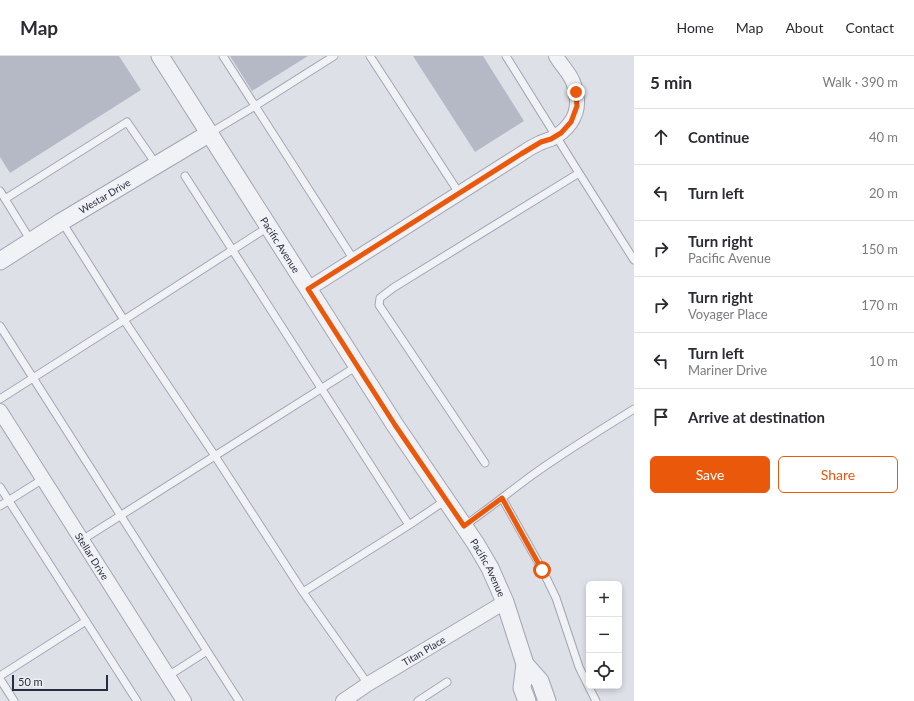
<!DOCTYPE html>
<html lang="en">
<head>
<meta charset="utf-8">
<style>
	:root { --surface:#fff; --page:#f7f7f7; --text:#2b2b33; --muted:#7c7c81; --line:#e1e1e2; --accent:#ea580c }
	body { margin:0; font-family:Lato,sans-serif; background:var(--page); color:var(--text) }
	.controls { position:absolute; right:12px; bottom:12px; display:grid; overflow:hidden; border-radius:6px; box-shadow:0 2px 6px #0003 }
	.controls button { width:36px; height:36px; display:grid; place-items:center; padding:0; border:0; border-bottom:1px solid var(--line); background:var(--surface); color:var(--text); font:20px sans-serif }
	.scale { position:absolute; left:12px; bottom:10px; width:96px; box-sizing:border-box; padding-left:4px; border:2px solid #272c3f; border-top:0; font-size:11px; line-height:14px; white-space:nowrap; color:#272c3f; -webkit-text-stroke:3px #edeff5; paint-order:stroke }
	.stop { position:absolute; width:12px; height:12px; margin:-9px; border:3px solid #ea580c; border-radius:50%; background:#fff }
	.stop.end { background:#ea580c; border-color:#fff; box-shadow:0 1px 4px #0008 }
	.list { margin:0; padding:0; list-style:none }
	h2 { display:flex; justify-content:space-between; align-items:center; height:52px; margin:0; padding:0 16px; font-size:17px }
	h2 small { font-size:13px; font-weight:400; color:var(--muted) }
	.list li { display:grid; grid-template-columns:26px 1fr auto; gap:12px; align-items:center; box-sizing:border-box; height:56px; padding:0 16px; border-top:1px solid var(--line) }
	.list b { display:block; font-size:15px; white-space:nowrap }
	.list p { margin:0; font-size:13px; white-space:nowrap; color:var(--muted) }
	.list em { font-size:13px; font-style:normal; color:var(--muted) }
	.actions { display:flex; gap:8px; padding:12px 16px }
	.actions a { flex:1; padding:9px 0; border:1px solid var(--accent); border-radius:6px; text-align:center; font-size:14px; color:var(--accent) }
	.actions .main { background:var(--accent); color:#fff }
	.icon { flex:none; width:22px; height:22px; fill:none; stroke:currentColor; stroke-width:2; stroke-linecap:round; stroke-linejoin:round }
	.map { position:relative; flex:none; width:634px; height:645px; overflow:hidden }
	header { display:flex; align-items:center; gap:24px; box-sizing:border-box; height:56px; padding:0 20px; background:var(--surface); border-bottom:1px solid var(--line) }
	header strong { font-size:19px }
	nav { display:flex; gap:22px; margin-inline-start:auto; font-size:14px }
	main { display:flex }
	aside { flex:1; background:var(--surface) }
	.map>svg:first-child { display:block }
	.building { fill:#b5b9c5 }
	.lines { fill:none; stroke-linecap:round; stroke-linejoin:round }
	.service-casing { stroke:#a3a6b2; stroke-width:9 }
	.minor-casing { stroke:#a3a6b2; stroke-width:16 }
	.tertiary-casing { stroke:#a3a6b2; stroke-width:19 }
	.service { stroke:#f1f2f6; stroke-width:7 }
	.minor { stroke:#f1f2f6; stroke-width:14 }
	.tertiary { stroke:#f1f2f6; stroke-width:17 }
	.route { stroke:#ea580c; stroke-width:5 }
	.labels { text-anchor:middle; dominant-baseline:central; stroke-width:4; stroke-linejoin:round; paint-order:stroke }
	.street-label { font-size:10px; fill:#272c3f; stroke:#edeff5 }
</style>
</head>
<body>
<header>
<strong>Map</strong>
<nav><a>Home</a><a>Map</a><a>About</a><a>Contact</a></nav>
</header>
<main>
<div class="map">
<svg width="634" height="645" viewBox="0 0 634 645">
	<rect width="100%" height="100%" fill="#dee0e8"/>
	<path class="building" d="M0 0H119L141 34 10 117 0 101Z
		M230 0H308L252 35Z
		M413 0H483L524 65 475 96Z"/>
	<g class="lines">
		<defs>
			<path id="service" d="M223 0 354 204
				M370 0 459 137
				M210 77 255 50 334 0
				M579 117 634 204
				M185 120 409 469
				M0 135 5 143 127 66 156 108
				M5 143 31 185
				M62 166 124 264 215 400 303 536 368 628
				M0 270 207 595 168 620
				M0 343 124 264 268 171
				M485 407 379 249 380 242 393 232 579 117 506 0
				M0 431 137 645
				M502 442 542 513 556 542 579 611 596 645
				M0 450 43 423
				M464 470C487 454 508 437 531 420 564 396 599 375 634 353
				M82 484 357 310
				M303 536 409 469 446 444
				M207 595 239 645
				M0 620 86 565
				M0 623 14 645
				M418 645 447 626"/>
			<g id="minor">
				<path d="M308 233 521 98C527 94 533 90 540 87 544 85 548 84 551 83 567 75 578 61 577 44 576 37 575 31 573 26 569 16 561 9 556 0"/>
				<path id="s1" d="M0 355 184 645"/>
				<path id="s2" d="M343 645 368 628 505 546"/>
			</g>
			<g id="tertiary">
				<path id="s3" d="M160 0 395 369 476 488 490 512 505 546 525 608 540 625 547 645"/>
				<path id="s4" d="M0 205 61 166 210 77"/>
				<path d="M525 608 522 632 527 645"/>
			</g>
		</defs>
		<use href="#service" class="service-casing"/>
		<use href="#minor" class="minor-casing"/>
		<use href="#tertiary" class="tertiary-casing"/>
		<use href="#service" class="service"/>
		<use href="#minor" class="minor"/>
		<use href="#tertiary" class="tertiary"/>
	</g>
	<g class="lines">
		<path class="route" d="M542 514 502 442 464 470 395 369 308 233 521 98 541 86 551 83 561 77 571 66 577 50 576 36"/>
	</g>
	<g class="labels">
		<g class="street-label">
			<text stroke="none"><textPath href="#s4" startOffset="123">Westar Drive</textPath></text>
			<text stroke="none"><textPath href="#s3" startOffset="224">Pacific Avenue</textPath></text>
			<text stroke="none"><textPath href="#s1" startOffset="172">Stellar Drive</textPath></text>
			<text stroke="none"><textPath href="#s3" startOffset="608">Pacific Avenue</textPath></text>
			<text stroke="none"><textPath href="#s2" startOffset="95">Titan Place</textPath></text>
		</g>
	</g>
</svg>
<div class="controls">
<button>+</button>
<button>−</button>
<button><svg class="icon" aria-label="locate" viewBox="0 0 24 24"><circle cx="12" cy="12" r="6"/><path d="M12 2v4M12 18v4M2 12h4M18 12h4"/></svg></button>
</div>
<div class="scale">50 m</div>
<div class="stop" style="left:542px;top:514px"></div>
<div class="stop end" style="left:576px;top:36px"></div>
</div>
<aside>
<h2>5 min<small>Walk · 390 m</small></h2>
<ul class="list">
<li><svg class="icon" aria-label="ahead" viewBox="0 0 24 24"><path d="M12 20V5M6 11l6-6 6 6"/></svg><div><b>Continue</b></div><em>40 m</em></li>
<li><svg class="icon" aria-label="left" viewBox="0 0 24 24"><path d="M17 20v-9H6M10 6l-5 5 5 5"/></svg><div><b>Turn left</b></div><em>20 m</em></li>
<li><svg class="icon" aria-label="right" viewBox="0 0 24 24"><path d="M7 20v-9h11M14 6l5 5-5 5"/></svg><div><b>Turn right</b><p>Pacific Avenue</p></div><em>150 m</em></li>
<li><svg class="icon" aria-label="right" viewBox="0 0 24 24"><path d="M7 20v-9h11M14 6l5 5-5 5"/></svg><div><b>Turn right</b><p>Voyager Place</p></div><em>170 m</em></li>
<li><svg class="icon" aria-label="left" viewBox="0 0 24 24"><path d="M17 20v-9H6M10 6l-5 5 5 5"/></svg><div><b>Turn left</b><p>Mariner Drive</p></div><em>10 m</em></li>
<li><svg class="icon" aria-label="arrive" viewBox="0 0 24 24"><path d="M6 21V4h12l-3 4 3 4H6"/></svg><div><b>Arrive at destination</b></div></li>
</ul>
<div class="actions"><a class="main">Save</a><a>Share</a></div>
</aside>
</main>
</body>
</html>
